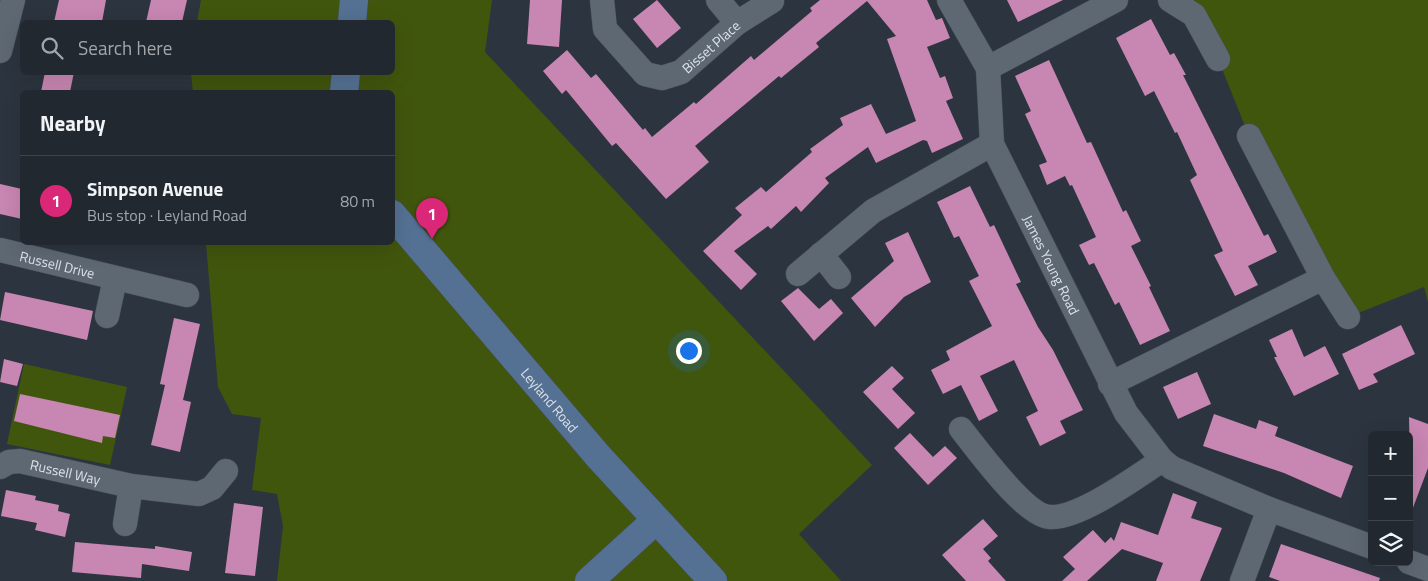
<!DOCTYPE html>
<html lang="en">
<head>
<meta charset="utf-8">
<style>
	:root { --surface:#21282f; --page:#293037; --text:#f1f3f6; --muted:#a2a6aa; --line:#3e444b; --accent:#db2777 }
	body { margin:0; font-family:"Titillium Web",sans-serif; background:var(--page); color:var(--text) }
	.controls { position:absolute; right:15px; bottom:15px; display:grid; overflow:hidden; border-radius:8px; box-shadow:0 5px 20px #0002 }
	.controls button { width:45px; height:45px; display:grid; place-items:center; padding:0; border:0; border-bottom:1px solid var(--line); background:var(--surface); color:var(--text); font:25px sans-serif }
	.you { position:absolute; left:688px; top:350px; width:18px; height:18px; margin:-12px; border:4px solid #fff; border-radius:50%; background:#1a73e8; box-shadow:0 0 0 8px #1a73e833 }
	.badge { display:grid; place-items:center; width:32px; height:32px; border-radius:50%; background:var(--accent); color:#fff; font-size:16px; font-weight:700 }
	.pin { position:absolute; translate:-50% -41px; filter:drop-shadow(0 1px 2px #0008) }
	.pin::after { content:''; position:absolute; top:26px; width:18px; height:15px; background:inherit; clip-path:polygon(0 0,100% 0,50% 100%) }
	.list { margin:0; padding:0; list-style:none }
	h2 { display:flex; justify-content:space-between; align-items:center; height:65px; margin:0; padding:0 20px; font-size:21px }
	h2 small { font-size:16px; font-weight:400; color:var(--muted) }
	.list li { display:grid; grid-template-columns:32px 1fr auto; gap:15px; align-items:center; box-sizing:border-box; height:90px; padding:0 20px; border-top:1px solid var(--line) }
	.list b { display:block; font-size:19px; white-space:nowrap }
	.list p { margin:0; font-size:16px; white-space:nowrap; color:var(--muted) }
	.list em { font-size:16px; font-style:normal; color:var(--muted) }
	.icon { flex:none; width:28px; height:28px; fill:none; stroke:currentColor; stroke-width:2; stroke-linecap:round; stroke-linejoin:round }
	.map { position:relative; flex:none; width:1428px; height:581px; overflow:hidden }
	.search { position:absolute; background:var(--surface); box-shadow:0 5px 20px #0002; left:20px; top:20px; width:375px; height:55px; display:flex; align-items:center; gap:12px; box-sizing:border-box; padding:0 18px; border-radius:8px; color:var(--muted); font-size:19px }
	.panel { position:absolute; background:var(--surface); box-shadow:0 5px 20px #0002; left:20px; top:90px; width:375px; height:155px; border-radius:8px }
	.map>svg:first-child { display:block }
	.green { fill:#41560d }
	.building { fill:#c886b2 }
	.lines { fill:none; stroke-linecap:round; stroke-linejoin:round }
	.street-casing { stroke:#485058; stroke-width:25 }
	.secondary-casing { stroke:#485058; stroke-width:29 }
	.street { stroke:#5e6873; stroke-width:24 }
	.secondary { stroke:#547193; stroke-width:28 }
	.labels { text-anchor:middle; dominant-baseline:central; stroke-width:5; stroke-linejoin:round; paint-order:stroke }
	.street-label { font-size:14px; fill:#dce2e9; stroke:#181c21 }
</style>
</head>
<body>
<div class="map">
<svg width="1428" height="581" viewBox="0 0 1428 581">
	<rect width="100%" height="100%" fill="#2c353f"/>
	<path class="green" d="M201 0H492L485 52 872 465 799 534 841 581H277L283 526 277 494 252 490 261 418 232 414 218 387 206 243 392 242V92H193L191 73 392 72V22H197Z
		M1170 0H1428V302L1424 287 1348 317 1249 136 1218 59Z
		M24 364 127 387 110 465 7 444Z"/>
	<path class="building" d="M59 0H106L102 22H54Z
		M151 0H187L182 22H146Z
		M530 0H562L559 47 527 44Z
		M657 0 681 28 657 48 633 19Z
		M820 0H927L936 20 942 18 950 38 927 47 940 78 945 76 953 98 946 101 963 139 932 153 927 141 923 140 876 163 868 147 825 178 829 183 801 212 796 206 771 229 768 226 734 251 757 274 741 290 703 251 742 215 735 208 761 187 766 192 812 152 810 149 843 125 840 118 871 104 886 134 916 121 887 39 896 36 867 1 816 43 819 47 781 78 779 76 695 146 709 162 666 199 616 143 612 146 566 90 562 94 543 71 567 50 591 78 596 74 643 130 645 128 652 137 694 102 696 104 751 56 754 60 812 11 810 8Z
		M1007 0H1063L1018 22Z
		M1151 19 1170 55 1174 53 1186 75H1183L1226 161 1264 236 1268 234 1277 252 1248 266 1258 285 1235 296 1214 255 1223 251 1190 180 1197 175 1177 132 1175 133 1154 91 1145 96 1116 38Z
		M1049 60 1087 143 1091 142 1123 212 1126 210 1141 241 1131 246 1151 286 1149 287 1170 331 1140 345 1119 302 1115 305 1094 263 1089 265 1079 245 1096 237 1072 185 1070 186 1065 176 1047 185 1039 165 1047 162 1025 114 1031 111 1015 76Z
		M45 72H74L70 92H41Z
		M0 184 22 189V219L0 214Z
		M970 186 990 227 994 225 1021 282 1016 284 1038 327 1053 350 1083 410 1060 421 1066 433 1040 446 1026 417 1038 411 1014 360 980 376 998 411 979 421 961 385 943 394 931 370 950 360 946 351 992 326 969 281 979 276 959 236 954 238 937 202Z
		M908 232 931 282 904 297 875 327 851 298 894 261 885 243Z
		M798 288 819 309 831 299 843 313 814 341 781 301Z
		M5 292 93 311 87 340 0 320Z
		M174 318 200 324 183 400 191 402 180 452 151 445 165 385 160 384Z
		M1401 325 1415 354 1373 374 1378 382 1359 390 1342 354Z
		M1292 329 1304 357 1325 346 1339 374 1294 396 1274 357H1277L1269 340Z
		M4 359 23 364 17 386 0 382Z
		M892 366 904 378 892 389 915 413 898 429 863 392Z
		M1197 372 1211 404 1178 419 1163 387Z
		M20 394 120 415 115 438 103 436 102 443 14 421Z
		M1214 414 1256 429 1259 420 1278 427 1275 436 1353 466 1341 498 1284 473 1203 446Z
		M1409 417 1428 424V468L1411 513Z
		M910 433 933 457 945 446 957 458 928 485 894 448Z
		M6 490 36 496 35 500 59 505 58 511 70 514 65 537 35 530 37 523 1 516Z
		M1173 493 1197 502 1191 518 1222 528 1200 581H1156L1163 563 1122 549 1087 581H1062L1075 569 1063 557 1093 530 1105 543 1111 537 1114 541 1121 522 1158 535Z
		M234 503 263 507 255 576 225 573Z
		M983 519 998 536 983 549 991 558 988 561 1006 581H966L942 555Z
		M75 542 155 549V546L192 552 189 571 142 564 141 578 72 572Z
		M1281 544 1380 578 1379 581H1280L1269 577Z"/>
	<g class="lines">
		<defs>
			<g id="street">
				<path id="s1" d="M602 0 605 29 645 74 662 78 681 72 737 23 772 1"/>
				<path d="M718 0 737 23"/>
				<path id="s2" d="M949 0 988 68 992 144 1126 413 1162 460 1172 468 1269 509"/>
				<path d="M1170 0 1194 15 1218 59"/>
				<path d="M0 51 13 0"/>
				<path d="M988 68 1116 0"/>
				<path id="s3" d="M0 250 187 295"/>
				<path d="M821 254 839 277"/>
				<path d="M798 274 873 211 992 144"/>
				<path d="M1323 278 1348 317"/>
				<path d="M107 316 115 279"/>
				<path d="M1110 384 1323 278 1249 136"/>
				<path d="M961 429C977 449 1025 516 1050 517 1079 519 1138 476 1162 460"/>
				<path id="s4" d="M0 467 9 462 20 461 131 486 199 494 212 488 226 471"/>
				<path d="M125 524 131 486"/>
				<path d="M1409 562 1428 569"/>
				<path d="M1242 581 1269 509 1372 547"/>
			</g>
			<g id="secondary">
				<path d="M352 22 354 0"/>
				<path d="M344 92 346 72"/>
				<path id="s5" d="M392 214 598 456 713 581"/>
				<path d="M589 581 656 520"/>
			</g>
		</defs>
		<use href="#street" class="street-casing"/>
		<use href="#secondary" class="secondary-casing"/>
		<use href="#street" class="street"/>
		<use href="#secondary" class="secondary"/>
	</g>
	<g class="labels">
		<g class="street-label">
			<text stroke="none"><textPath href="#s1" startOffset="166">Bisset Place</textPath></text>
			<text stroke="none"><textPath href="#s2" startOffset="289">James Young Road</textPath></text>
			<text stroke="none"><textPath href="#s3" startOffset="59">Russell Drive</textPath></text>
			<text stroke="none"><textPath href="#s5" startOffset="244">Leyland Road</textPath></text>
			<text stroke="none"><textPath href="#s4" startOffset="68">Russell Way</textPath></text>
		</g>
	</g>
</svg>
<div class="controls">
<button>+</button>
<button>−</button>
<button><svg class="icon" aria-label="layers" viewBox="0 0 24 24"><path d="M12 4l9 5-9 5-9-5zM3 14l9 5 9-5"/></svg></button>
</div>
<div class="you"></div>
<div class="pin badge" style="left:432px;top:239px">1</div>
<div class="search"><svg class="icon" aria-label="search" viewBox="0 0 24 24"><circle cx="10" cy="10" r="6"/><path d="M15 15l6 6"/></svg>Search here</div>
<section class="panel">
<h2>Nearby<small></small></h2>
<ul class="list">
<li><span class="badge">1</span><div><b>Simpson Avenue</b><p>Bus stop · Leyland Road</p></div><em>80 m</em></li>
</ul>
</section>
</div>
</body>
</html>
